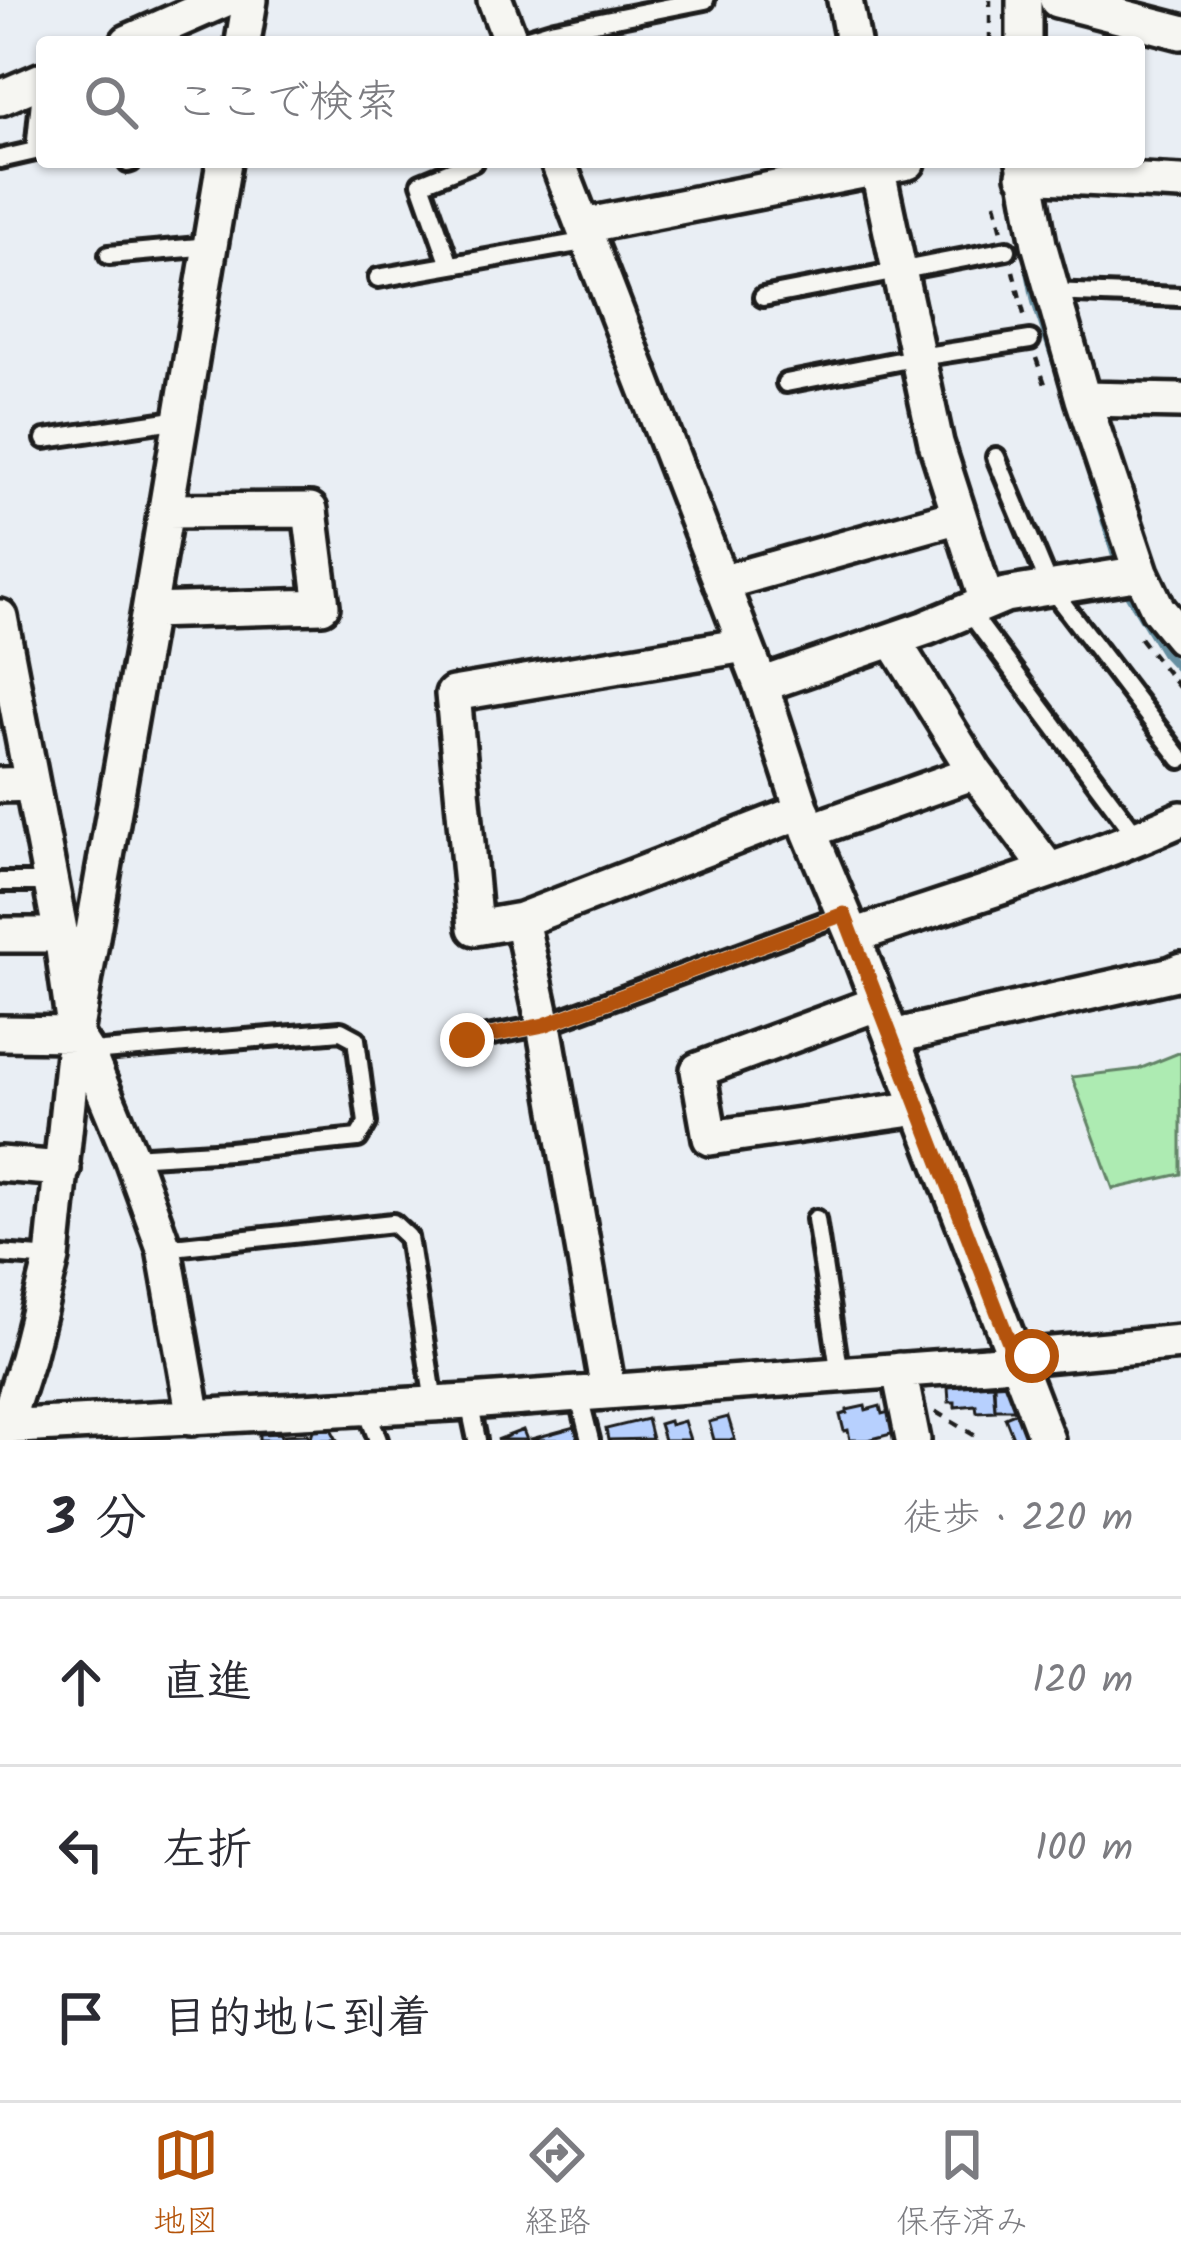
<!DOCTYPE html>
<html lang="ja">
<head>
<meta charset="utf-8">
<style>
	:root { --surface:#fff; --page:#f7f7f7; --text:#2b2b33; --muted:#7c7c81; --line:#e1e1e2; --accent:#b45309 }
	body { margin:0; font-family:Kalam,"Klee One",sans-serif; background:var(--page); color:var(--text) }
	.stop { position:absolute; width:36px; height:36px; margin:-27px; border:9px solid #b45309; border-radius:50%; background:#fff }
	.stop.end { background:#b45309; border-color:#fff; box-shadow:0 3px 12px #0008 }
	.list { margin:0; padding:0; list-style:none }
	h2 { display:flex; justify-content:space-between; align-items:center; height:156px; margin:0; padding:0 48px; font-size:51px }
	h2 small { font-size:39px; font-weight:400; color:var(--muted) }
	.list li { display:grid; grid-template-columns:78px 1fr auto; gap:36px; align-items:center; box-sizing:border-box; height:168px; padding:0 48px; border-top:3px solid var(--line) }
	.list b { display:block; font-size:45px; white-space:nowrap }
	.list em { font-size:39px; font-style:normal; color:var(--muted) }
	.icon { flex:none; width:66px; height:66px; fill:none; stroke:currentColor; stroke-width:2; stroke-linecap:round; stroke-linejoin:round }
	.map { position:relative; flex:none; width:1181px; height:1440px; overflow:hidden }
	.search { position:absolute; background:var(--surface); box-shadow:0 3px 9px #0004; left:36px; right:36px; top:36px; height:132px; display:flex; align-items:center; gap:30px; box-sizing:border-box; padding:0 42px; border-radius:12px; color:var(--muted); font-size:45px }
	.sheet { height:660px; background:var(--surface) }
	nav { display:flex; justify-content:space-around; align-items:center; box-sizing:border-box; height:168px; border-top:3px solid var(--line); background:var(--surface); font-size:33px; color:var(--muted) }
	nav a { display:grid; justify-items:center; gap:6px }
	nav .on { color:var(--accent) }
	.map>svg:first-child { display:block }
	.green { fill:#adebb2; stroke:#648467; stroke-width:3 }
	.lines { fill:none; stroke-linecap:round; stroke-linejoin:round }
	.stream { stroke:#668fa1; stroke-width:8 }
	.building { fill:#b7d0fe; stroke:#1c1c1c; stroke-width:3 }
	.service-casing { stroke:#1c1c1c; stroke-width:26 }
	.minor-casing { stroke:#1c1c1c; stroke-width:42 }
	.path { stroke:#1c1c1c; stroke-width:4.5; stroke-dasharray:9 9; stroke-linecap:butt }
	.service { stroke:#f6f6f2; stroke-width:16 }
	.minor { stroke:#f6f6f2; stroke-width:33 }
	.route { stroke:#b45309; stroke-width:15 }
</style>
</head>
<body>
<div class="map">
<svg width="1181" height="1440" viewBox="0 0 1181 1440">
	<rect width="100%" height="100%" fill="#e9eef4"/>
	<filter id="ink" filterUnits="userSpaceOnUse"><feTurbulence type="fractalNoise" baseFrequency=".00833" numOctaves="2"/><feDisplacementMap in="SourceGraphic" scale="24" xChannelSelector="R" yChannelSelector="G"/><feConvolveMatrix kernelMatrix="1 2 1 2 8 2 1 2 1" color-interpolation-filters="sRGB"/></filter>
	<g filter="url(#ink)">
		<path class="green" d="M1181 1052V1174L1113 1189 1072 1077 1139 1069Z"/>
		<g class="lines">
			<path class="stream" d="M1007 42V0
				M1012 187 1018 220
				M1025 252 1035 302 1056 365
				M1088 465 1114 553
				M1129 596 1164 653 1181 671"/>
		</g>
		<path class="building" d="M1013 1383 1014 1409H995L994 1384Z
			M993 1384 995 1411 977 1412 976 1405 955 1407V1402H949L948 1387Z
			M865 1406 866 1410 880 1406 882 1414 889 1412 895 1433 868 1440H850L848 1430 844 1431 840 1415 847 1413V1410Z
			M1024 1409 1036 1440H1014L1005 1417Z
			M728 1417 735 1440H714L709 1422Z
			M647 1419 652 1439 608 1440 606 1429Z
			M669 1421 670 1425 684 1421 690 1440H664L659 1424Z
			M575 1427 579 1440H532L531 1439Z
			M331 1429 337 1440H310L313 1430Z
			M523 1430 527 1440H497Z
			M281 1433V1440H259V1434Z
			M308 1434 309 1440H285L284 1435Z"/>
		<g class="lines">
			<defs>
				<path id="service" d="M515 42 555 30 705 0
					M0 159 35 151 42 80
					M128 163 131 162
					M109 255 210 246
					M450 265 421 183 473 162
					M378 278 589 241
					M1050 292 1181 297
					M763 297 1007 250
					M786 383 919 357 1030 340
					M45 439 181 419
					M996 457 1050 587 1181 759
					M968 610 1138 838
					M0 882H51
					M467 1040 544 1025 844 914
					M89 1056 103 1051 341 1031 356 1039 367 1123 358 1138 230 1151 131 1157
					M816 1219 840 1375
					M164 1248 393 1223 408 1237 434 1402
					M0 1254 52 1258
					M578 1392 590 1440
					M469 1402 477 1440
					M366 1408 378 1440"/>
				<path id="minor" d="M495 0 511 42
					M845 0 853 42
					M1057 0 1181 32
					M128 42 224 0
					M243 42 250 0
					M1024 42V0
					M0 98 42 80
					M558 162 761 685 809 831 853 936 1047 1440
					M876 162 936 443 987 602
					M1024 162 1039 244 1083 399 1141 573 1158 609 1181 637
					M1024 175 1181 183
					M583 226 908 162
					M1083 399 1181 401
					M721 583 959 516
					M149 611 322 606 310 510 166 511
					M0 617 61 935 75 1034 89 1056 131 1157 164 1248 191 1401V1418
					M893 640 975 772 1049 870
					M761 685 926 628 1005 595 1141 573
					M0 785 32 784
					M809 831 975 772
					M521 920 803 811
					M0 935H61
					M853 936C963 899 1075 866 1181 819
					M879 1003 698 1070 710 1138 919 1108
					M0 1033 75 1034
					M892 1037 1172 974 1181 970
					M0 1164 63 1169
					M899 1370 913 1440
					M608 1390 544 1025 521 920 475 928 453 694 745 645
					M0 1427 469 1402 1000 1363 1032 1356 1181 1342
					M5 1427 27 1358 52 1258 75 1034 149 611 224 162"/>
			</defs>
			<use href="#service" class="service-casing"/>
			<use href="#minor" class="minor-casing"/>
			<path class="path" d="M990 42V0
				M995 203 1002 231
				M1013 271 1025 318
				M1036 358 1046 387
				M1140 638 1181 690
				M936 1412 982 1440"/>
			<use href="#service" class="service"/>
			<use href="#minor" class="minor"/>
		</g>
	</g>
	<g class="lines" filter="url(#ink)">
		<path class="route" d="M467 1040 544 1025 844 914 1016 1360 1032 1356"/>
	</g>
</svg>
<div class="stop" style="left:1032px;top:1356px"></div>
<div class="stop end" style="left:467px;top:1040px"></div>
<div class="search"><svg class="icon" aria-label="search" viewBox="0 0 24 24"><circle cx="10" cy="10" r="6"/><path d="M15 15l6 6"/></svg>ここで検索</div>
</div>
<section class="sheet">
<h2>3 分<small>徒歩 · 220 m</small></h2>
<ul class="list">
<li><svg class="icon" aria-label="ahead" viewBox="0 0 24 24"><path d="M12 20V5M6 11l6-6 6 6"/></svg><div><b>直進</b></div><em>120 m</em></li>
<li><svg class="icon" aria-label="left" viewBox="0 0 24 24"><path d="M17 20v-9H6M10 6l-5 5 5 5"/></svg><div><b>左折</b></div><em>100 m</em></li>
<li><svg class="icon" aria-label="arrive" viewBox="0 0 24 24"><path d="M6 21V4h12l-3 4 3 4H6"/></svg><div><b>目的地に到着</b></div></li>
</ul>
</section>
<nav>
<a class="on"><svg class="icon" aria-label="map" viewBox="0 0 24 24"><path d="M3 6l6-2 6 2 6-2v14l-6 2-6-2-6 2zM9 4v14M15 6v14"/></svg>地図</a>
<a><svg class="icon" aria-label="directions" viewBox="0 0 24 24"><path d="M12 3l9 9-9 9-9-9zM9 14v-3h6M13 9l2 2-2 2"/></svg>経路</a>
<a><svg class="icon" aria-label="saved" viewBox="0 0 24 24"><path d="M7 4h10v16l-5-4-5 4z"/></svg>保存済み</a>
</nav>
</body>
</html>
